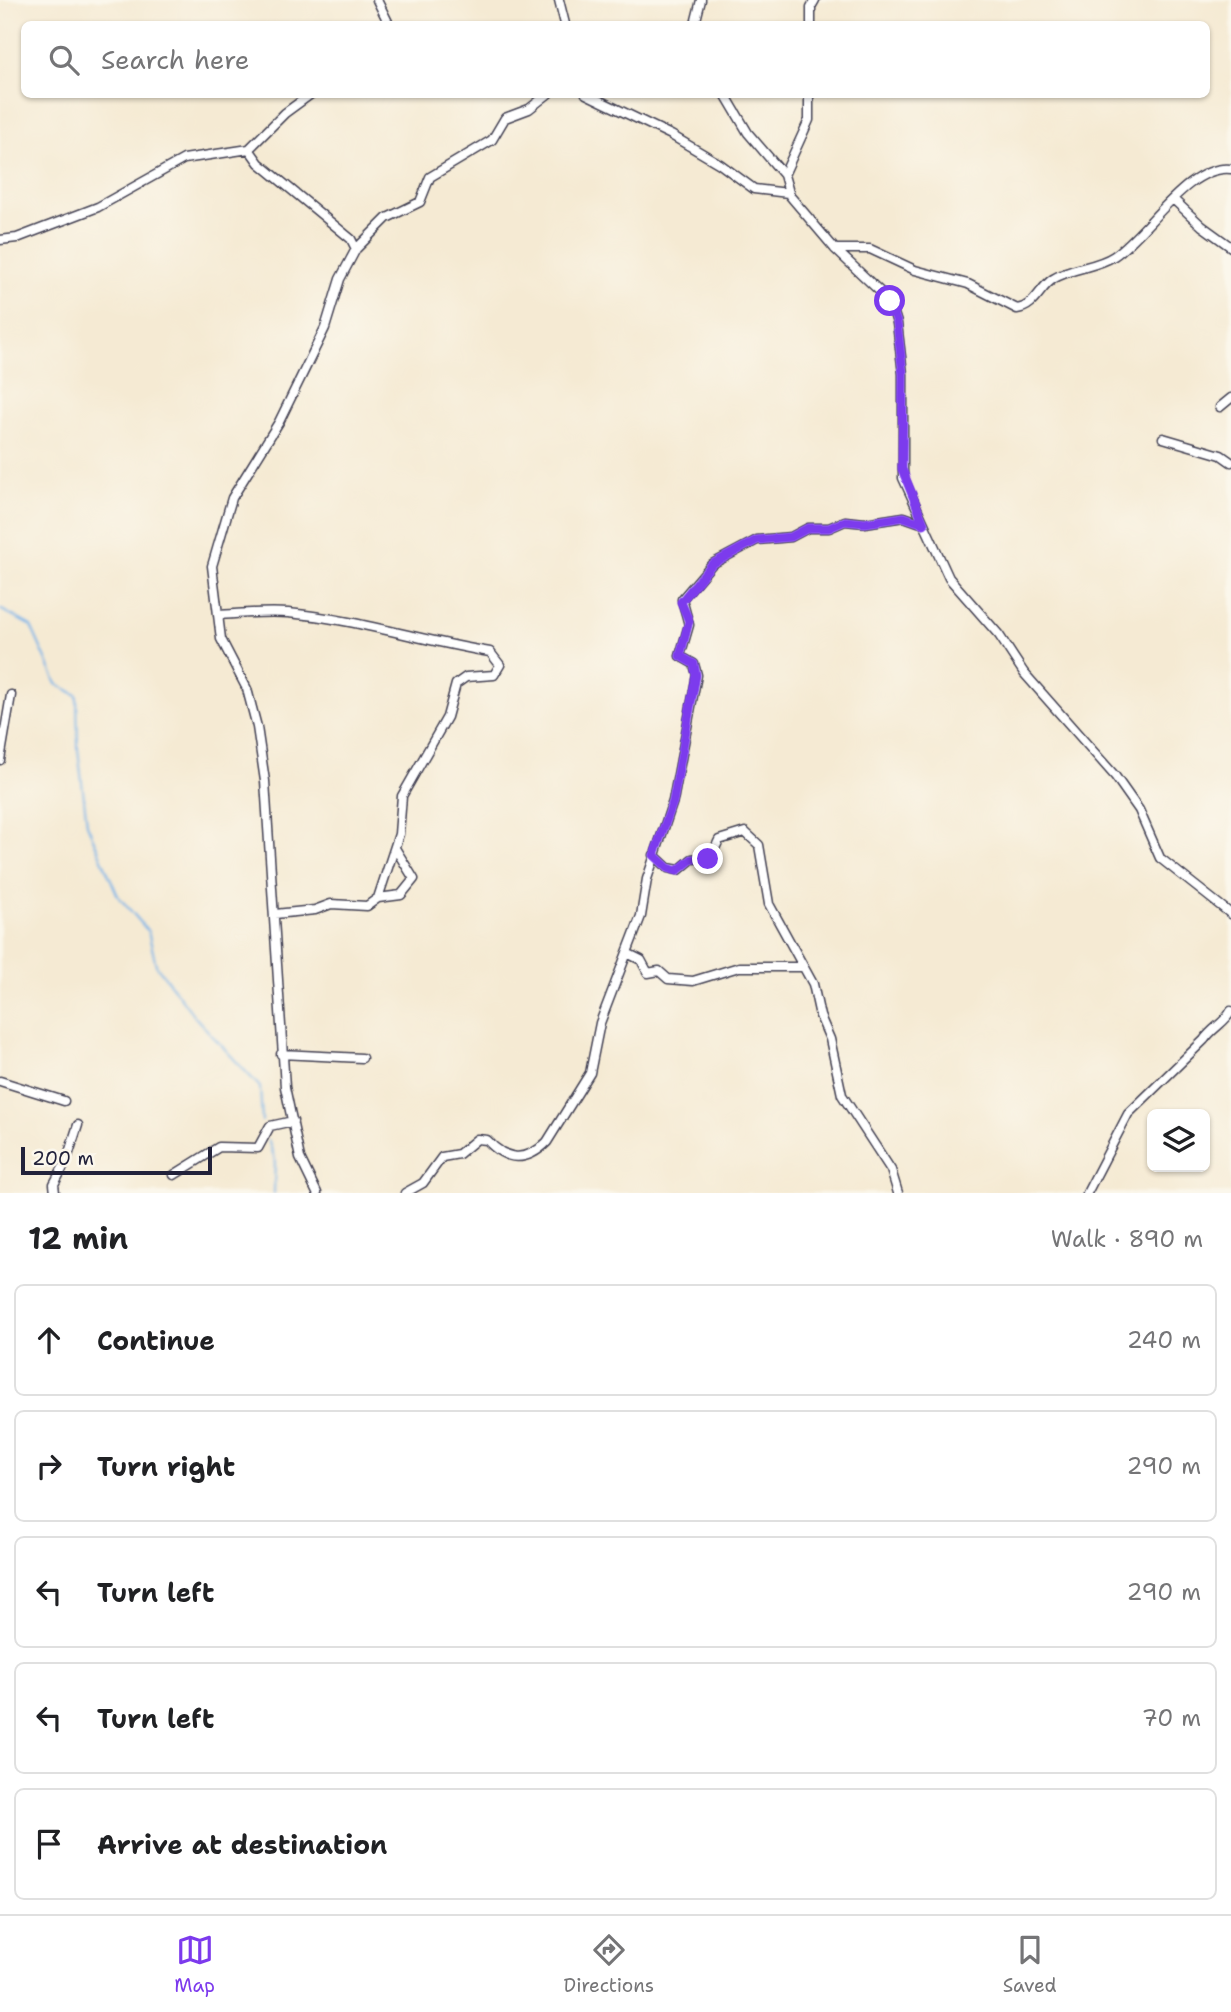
<!DOCTYPE html>
<html lang="en">
<head>
<meta charset="utf-8">
<style>
	:root { --surface:#fff; --page:#f2f2f2; --text:#202124; --muted:#757577; --line:#e0e0e0; --accent:#7c3aed }
	body { margin:0; font-family:"Shantell Sans",sans-serif; background:var(--page); color:var(--text) }
	.controls { position:absolute; right:21px; bottom:21px; display:grid; overflow:hidden; border-radius:10px; box-shadow:0 2px 5px #0004 }
	.controls button { width:63px; height:63px; display:grid; place-items:center; padding:0; border:0; border-bottom:2px solid var(--line); background:var(--surface); color:var(--text); font:35px sans-serif }
	.scale { position:absolute; left:21px; bottom:18px; width:191px; box-sizing:border-box; padding-left:7px; border:4px solid #22223b; border-top:0; font-size:19px; line-height:24px; white-space:nowrap; color:#22223b; -webkit-text-stroke:5px #fbf7ec; paint-order:stroke }
	.stop { position:absolute; width:21px; height:21px; margin:-16px; border:5px solid #7c3aed; border-radius:50%; background:#fff }
	.stop.end { background:#7c3aed; border-color:#fff; box-shadow:0 2px 7px #0008 }
	.list { margin:0; padding:0; list-style:none }
	h2 { display:flex; justify-content:space-between; align-items:center; height:91px; margin:0; padding:0 28px; font-size:30px }
	h2 small { font-size:23px; font-weight:400; color:var(--muted) }
	.list li { display:grid; grid-template-columns:46px 1fr auto; gap:21px; align-items:center; box-sizing:border-box; height:112px; margin:0 14px 14px; padding:0 14px; border:2px solid var(--line); border-radius:10px }
	.list b { display:block; font-size:26px; white-space:nowrap }
	.list em { font-size:23px; font-style:normal; color:var(--muted) }
	.icon { flex:none; width:38px; height:38px; fill:none; stroke:currentColor; stroke-width:2; stroke-linecap:round; stroke-linejoin:round }
	.map { position:relative; flex:none; width:1231px; height:1193px; overflow:hidden }
	.search { position:absolute; background:var(--surface); box-shadow:0 2px 5px #0004; left:21px; right:21px; top:21px; height:77px; display:flex; align-items:center; gap:18px; box-sizing:border-box; padding:0 24px; border-radius:10px; color:var(--muted); font-size:26px }
	.sheet { height:721px; background:var(--surface) }
	nav { display:flex; justify-content:space-around; align-items:center; box-sizing:border-box; height:98px; border-top:2px solid var(--line); background:var(--surface); font-size:19px; color:var(--muted) }
	nav a { display:grid; justify-items:center; gap:4px }
	nav .on { color:var(--accent) }
	.map>svg:first-child { display:block }
	.lines { fill:none; stroke-linecap:round; stroke-linejoin:round }
	.stream { stroke:#76b2e8; stroke-width:2 }
	.minor-casing { stroke:#424052; stroke-width:11 }
	.minor { stroke:#fff; stroke-width:8 }
	.route { stroke:#7c3aed; stroke-width:9 }
</style>
</head>
<body>
<div class="map">
<svg width="1231" height="1193" viewBox="0 0 1231 1193">
	<rect width="100%" height="100%" fill="#fbf7ec"/>
	<filter id="ink" filterUnits="userSpaceOnUse"><feTurbulence type="fractalNoise" baseFrequency=".0143" numOctaves="2"/><feDisplacementMap in="SourceGraphic" scale="14" xChannelSelector="R" yChannelSelector="G"/><feConvolveMatrix kernelMatrix="1 2 1 2 8 2 1 2 1" color-interpolation-filters="sRGB"/></filter>
	<filter id="wash" filterUnits="userSpaceOnUse"><feTurbulence type="fractalNoise" baseFrequency=".00686" numOctaves="4" result="noise"/><feDisplacementMap in="SourceGraphic" scale="28" xChannelSelector="R" yChannelSelector="G"/><feGaussianBlur stdDeviation="1.57" result="paint"/><feColorMatrix in="noise" values="0 0 0 0 0 0 0 0 0 0 0 0 0 0 0 0 0 1.4 0 .05"/><feComposite in="paint" operator="in"/></filter>
	<g filter="url(#wash)">
		<rect width="100%" height="100%" fill="#f5ead3"/>
		<g class="lines">
			<path class="stream" d="M0 609 31 626 57 684 77 695 78 749 87 824 118 896 148 931 156 965 195 1017 260 1087 262 1121
				M268 1140 275 1159 274 1193"/>
		</g>
	</g>
	<g filter="url(#ink)">
		<g class="lines">
			<defs>
				<path id="minor" d="M377 0 389 24
					M559 0 565 24
					M695 24 701 0
					M811 24V7L815 0
					M586 94 671 135 720 164 754 189 788 193
					M725 94 748 133 784 175 790 196 835 249 890 301 897 323 903 374V478L949 578 999 635 1024 673 1115 776 1139 810 1160 858 1231 914
					M249 149 259 163 351 239 356 249
					M784 175 809 120V94
					M1173 199 1202 226 1231 247
					M0 240 17 238 98 207 184 159 249 149 285 113 311 94
					M835 249H870L915 270 968 284 1017 309C1036 306 1039 288 1053 279 1072 267 1096 268 1114 256 1148 233 1188 164 1231 169
					M1220 407 1231 398
					M1163 438 1221 455 1231 462
					M218 615C241 614 265 611 288 613 357 619 422 641 490 652L500 665 494 675 466 677 456 684 447 717 402 796 399 834 378 898 367 906 331 904 315 910 275 914
					M0 760 11 695
					M654 855 668 868 679 870 692 859 711 857 719 840 745 832 759 845 769 904 813 984 820 1016 830 1039 842 1095 891 1170 898 1193
					M378 898 401 895 414 879 395 848
					M627 953 641 960 648 973 659 971 668 979 693 981 739 967H803
					M281 1054 362 1058
					M0 1081 64 1101
					M174 1175 219 1147 258 1148 270 1126 293 1121
					M55 1193 54 1184 66 1162 78 1125
					M317 1193 300 1158 285 1087 265 781 257 727 247 689 221 639 212 566 232 498 279 422 325 328 340 279 356 249 387 218 420 202 430 177 492 140 505 118 529 109 548 94
					M405 1193 423 1183 442 1157 459 1154 477 1139 487 1140C506 1161 526 1163 547 1142L590 1073 600 1023 641 916 647 879 673 801 697 675 694 664 680 656 689 625 682 599 712 564 757 540 791 537 808 528H829L845 521 865 523 904 517 924 524
					M1087 1193 1128 1114 1204 1040C1212 1028 1226 1022 1231 1011"/>
			</defs>
			<use href="#minor" class="minor-casing"/>
			<use href="#minor" class="minor"/>
		</g>
	</g>
	<g class="lines" filter="url(#ink)">
		<path class="route" d="M708 859H692L677 871 668 868 654 855 673 802 696 675 694 664 680 656 689 621 681 602 712 564 757 540 791 537 808 528H829L845 521 865 523 904 517 924 524 902 469 903 374 897 323 890 301"/>
	</g>
</svg>
<div class="controls">
<button><svg class="icon" aria-label="layers" viewBox="0 0 24 24"><path d="M12 4l9 5-9 5-9-5zM3 14l9 5 9-5"/></svg></button>
</div>
<div class="scale">200 m</div>
<div class="stop" style="left:890px;top:301px"></div>
<div class="stop end" style="left:708px;top:859px"></div>
<div class="search"><svg class="icon" aria-label="search" viewBox="0 0 24 24"><circle cx="10" cy="10" r="6"/><path d="M15 15l6 6"/></svg>Search here</div>
</div>
<section class="sheet">
<h2>12 min<small>Walk · 890 m</small></h2>
<ul class="list">
<li><svg class="icon" aria-label="ahead" viewBox="0 0 24 24"><path d="M12 20V5M6 11l6-6 6 6"/></svg><div><b>Continue</b></div><em>240 m</em></li>
<li><svg class="icon" aria-label="right" viewBox="0 0 24 24"><path d="M7 20v-9h11M14 6l5 5-5 5"/></svg><div><b>Turn right</b></div><em>290 m</em></li>
<li><svg class="icon" aria-label="left" viewBox="0 0 24 24"><path d="M17 20v-9H6M10 6l-5 5 5 5"/></svg><div><b>Turn left</b></div><em>290 m</em></li>
<li><svg class="icon" aria-label="left" viewBox="0 0 24 24"><path d="M17 20v-9H6M10 6l-5 5 5 5"/></svg><div><b>Turn left</b></div><em>70 m</em></li>
<li><svg class="icon" aria-label="arrive" viewBox="0 0 24 24"><path d="M6 21V4h12l-3 4 3 4H6"/></svg><div><b>Arrive at destination</b></div></li>
</ul>
</section>
<nav>
<a class="on"><svg class="icon" aria-label="map" viewBox="0 0 24 24"><path d="M3 6l6-2 6 2 6-2v14l-6 2-6-2-6 2zM9 4v14M15 6v14"/></svg>Map</a>
<a><svg class="icon" aria-label="directions" viewBox="0 0 24 24"><path d="M12 3l9 9-9 9-9-9zM9 14v-3h6M13 9l2 2-2 2"/></svg>Directions</a>
<a><svg class="icon" aria-label="saved" viewBox="0 0 24 24"><path d="M7 4h10v16l-5-4-5 4z"/></svg>Saved</a>
</nav>
</body>
</html>
